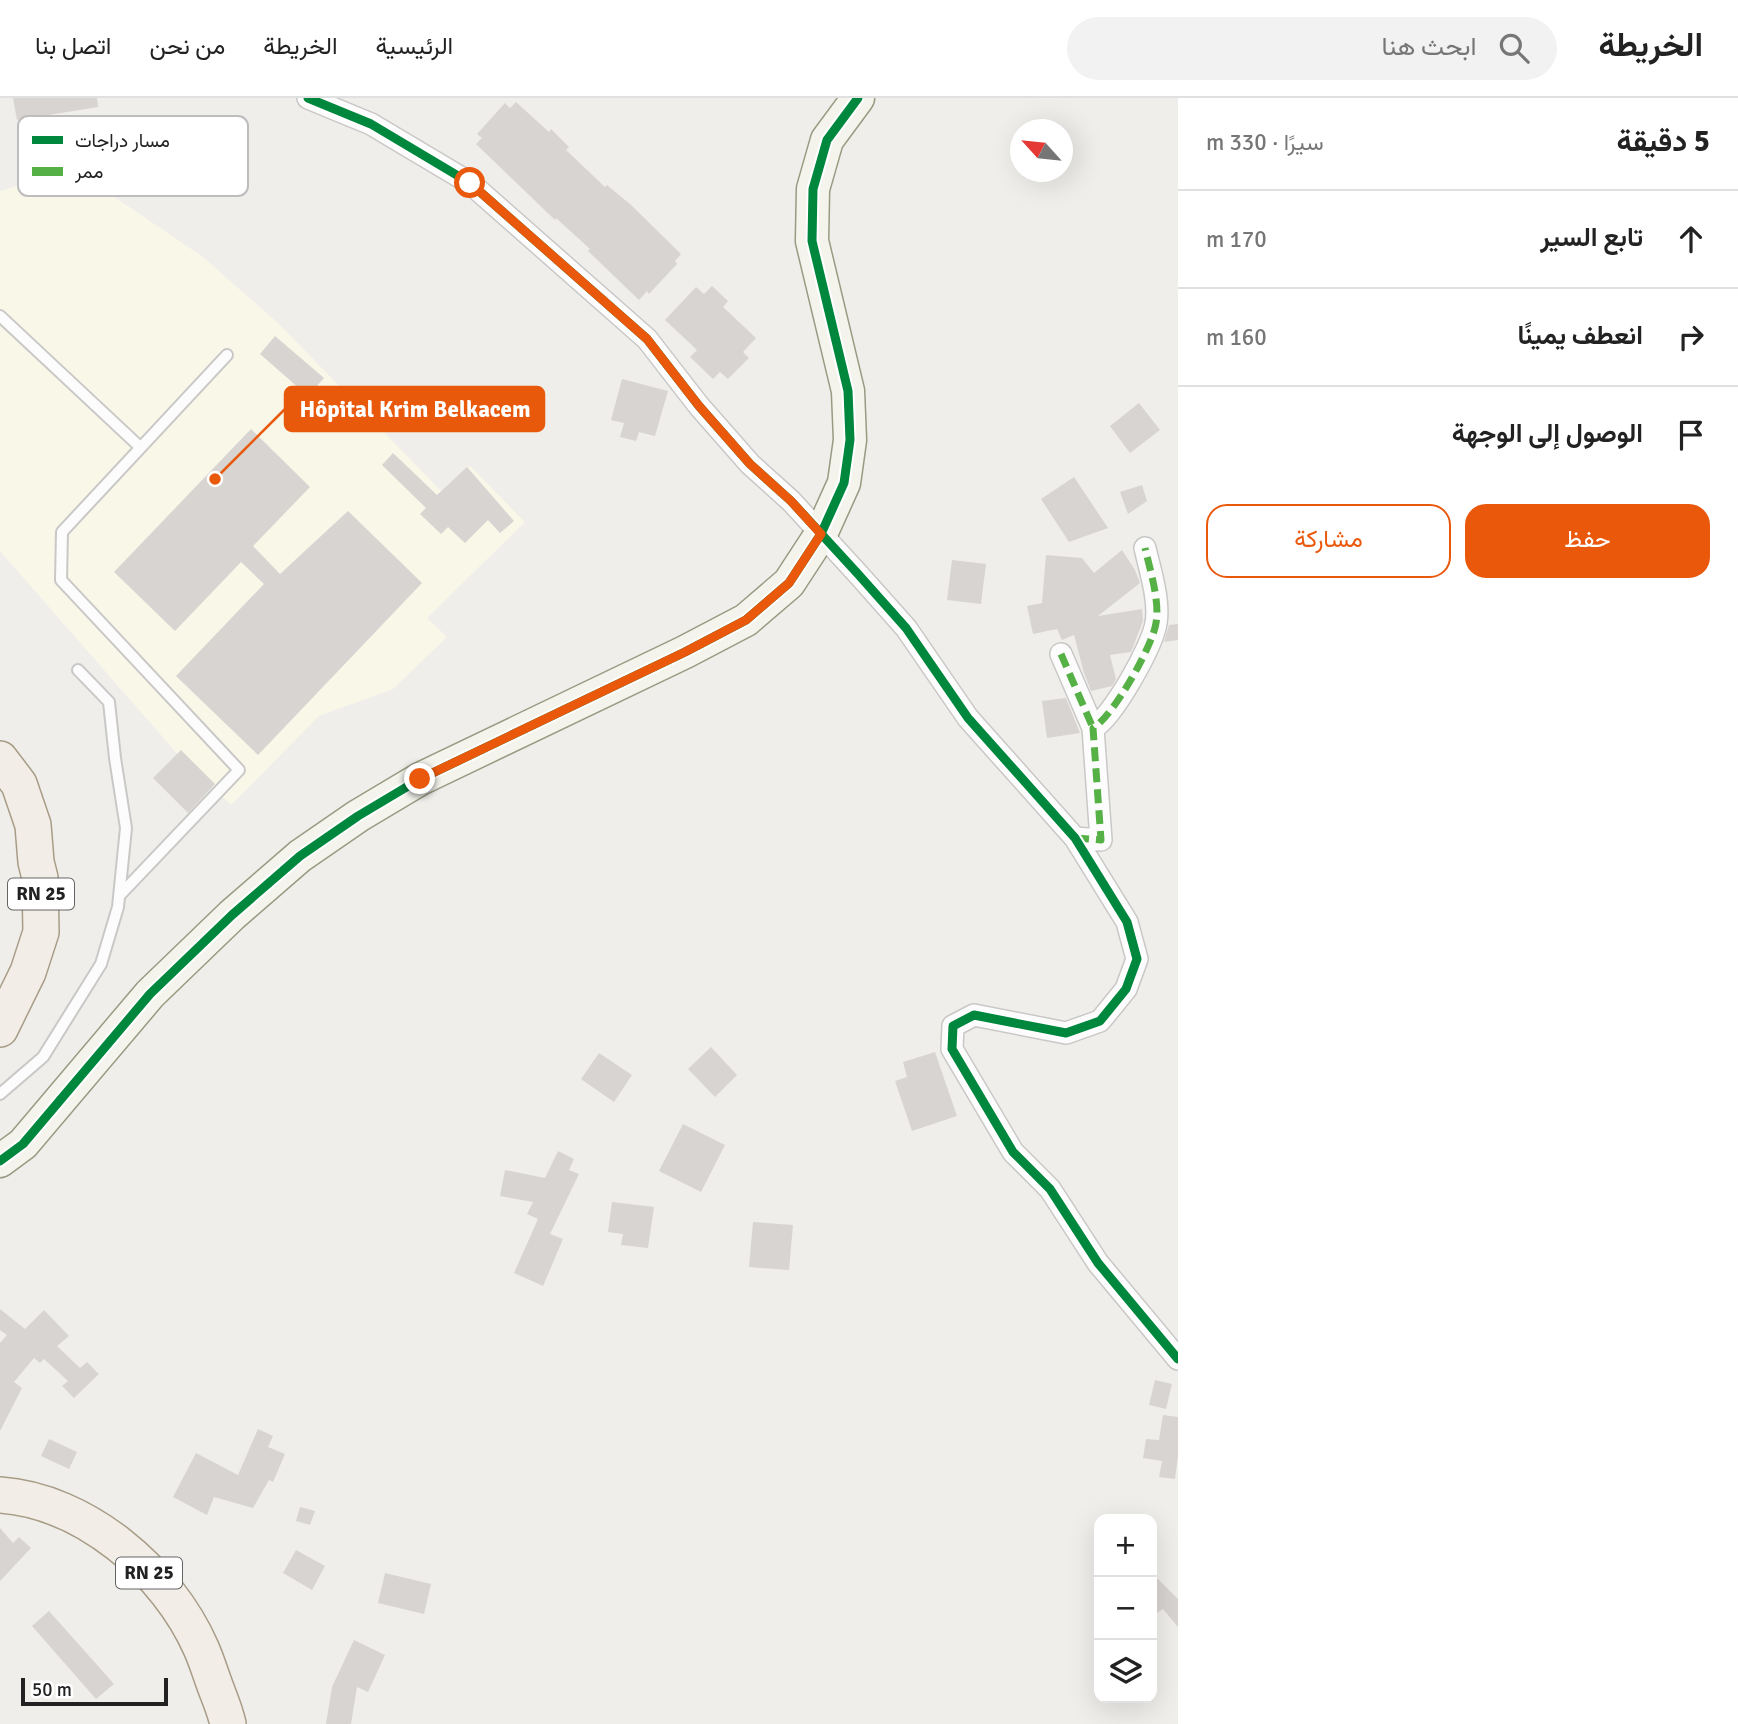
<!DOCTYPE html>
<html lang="ar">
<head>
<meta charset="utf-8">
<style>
	:root { --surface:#fff; --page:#f2f2f2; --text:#222; --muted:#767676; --line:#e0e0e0; --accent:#ea580c }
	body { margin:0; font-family:Signika,Vazirmatn,sans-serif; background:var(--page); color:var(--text); direction:rtl }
	.controls { position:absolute; right:21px; bottom:21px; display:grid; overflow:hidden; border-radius:14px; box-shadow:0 7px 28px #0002 }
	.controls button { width:63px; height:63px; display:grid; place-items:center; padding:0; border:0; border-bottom:2px solid var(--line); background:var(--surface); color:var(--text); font:35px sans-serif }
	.compass { position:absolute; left:1010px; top:21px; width:63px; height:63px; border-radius:50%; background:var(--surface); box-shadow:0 7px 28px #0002; rotate:297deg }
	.scale { position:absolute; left:21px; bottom:18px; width:147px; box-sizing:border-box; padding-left:7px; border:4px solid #222; border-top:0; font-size:19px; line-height:24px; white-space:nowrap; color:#222; -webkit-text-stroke:5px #fff; paint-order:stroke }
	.stop { position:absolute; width:21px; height:21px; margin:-16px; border:5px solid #ea580c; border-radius:50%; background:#fff }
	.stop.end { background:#ea580c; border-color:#fff; box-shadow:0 2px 7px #0008 }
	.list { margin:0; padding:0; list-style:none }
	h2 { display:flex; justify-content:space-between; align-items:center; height:91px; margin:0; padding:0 28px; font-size:30px }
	h2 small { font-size:23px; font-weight:400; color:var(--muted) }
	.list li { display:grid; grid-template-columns:46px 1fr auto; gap:21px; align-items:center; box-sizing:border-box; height:98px; padding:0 28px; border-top:2px solid var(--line) }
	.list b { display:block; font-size:26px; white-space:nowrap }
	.list em { font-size:23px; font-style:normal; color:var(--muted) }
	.actions { display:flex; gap:14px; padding:21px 28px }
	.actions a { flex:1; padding:16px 0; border:2px solid var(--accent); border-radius:21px; text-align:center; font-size:24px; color:var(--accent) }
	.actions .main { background:var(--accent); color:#fff }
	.icon { flex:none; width:38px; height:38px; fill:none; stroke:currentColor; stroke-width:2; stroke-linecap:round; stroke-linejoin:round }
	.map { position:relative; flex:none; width:1178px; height:1626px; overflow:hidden; direction:ltr }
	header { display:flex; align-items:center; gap:42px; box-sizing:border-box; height:98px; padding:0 35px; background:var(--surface); border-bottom:2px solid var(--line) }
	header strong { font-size:33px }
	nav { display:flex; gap:38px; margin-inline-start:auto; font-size:24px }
	.search { width:490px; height:63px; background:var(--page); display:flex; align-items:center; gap:18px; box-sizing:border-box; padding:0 24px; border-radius:38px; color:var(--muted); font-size:26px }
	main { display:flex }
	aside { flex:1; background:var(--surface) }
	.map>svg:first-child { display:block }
	.education { fill:#f8f7e8 }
	.building { fill:#d7d4d2 }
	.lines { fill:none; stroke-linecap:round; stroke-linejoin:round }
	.lane-casing { stroke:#c9c8c7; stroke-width:14 }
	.street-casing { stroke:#c9c8c7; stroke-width:24 }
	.secondary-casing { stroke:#999a82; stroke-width:35 }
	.primary-casing { stroke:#a79c86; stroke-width:38 }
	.lane { stroke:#fdfcfc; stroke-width:10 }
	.street { stroke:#fdfcfc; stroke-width:21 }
	.secondary { stroke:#f4f4ed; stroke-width:32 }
	.primary { stroke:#f3ede7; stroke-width:35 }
	.quiet { stroke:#55b145; stroke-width:7; stroke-dasharray:14 7; stroke-linecap:butt }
	.cycleway-casing { stroke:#fff; stroke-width:13 }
	.cycleway { stroke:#00873e; stroke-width:9 }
	.route { stroke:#ea580c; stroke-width:9 }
	.labels { text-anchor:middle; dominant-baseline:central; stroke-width:5; stroke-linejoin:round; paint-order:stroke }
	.shield { fill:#fff; stroke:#646464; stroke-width:2 }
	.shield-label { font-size:19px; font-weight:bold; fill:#222 }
	.key { fill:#fff; stroke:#bdbdbd; stroke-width:2 }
	.key-label { font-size:19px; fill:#222 }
	.leader { fill:none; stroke:#e8590c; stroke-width:2.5 }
	.callout-dot { fill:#e8590c; stroke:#fff; stroke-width:2.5 }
	.callout { fill:#e8590c; stroke:#e8590c; stroke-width:2.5 }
	.callout-label { font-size:23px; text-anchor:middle; font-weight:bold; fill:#fff }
</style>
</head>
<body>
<header>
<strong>الخريطة</strong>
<div class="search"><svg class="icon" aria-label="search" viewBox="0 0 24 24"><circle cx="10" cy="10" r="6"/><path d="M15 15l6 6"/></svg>ابحث هنا</div>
<nav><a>الرئيسية</a><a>الخريطة</a><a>من نحن</a><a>اتصل بنا</a></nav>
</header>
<main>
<aside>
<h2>5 دقيقة<small>سيرًا · 330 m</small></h2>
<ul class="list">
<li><svg class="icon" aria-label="ahead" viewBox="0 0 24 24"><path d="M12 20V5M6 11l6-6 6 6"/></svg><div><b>تابع السير</b></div><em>170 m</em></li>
<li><svg class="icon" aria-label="right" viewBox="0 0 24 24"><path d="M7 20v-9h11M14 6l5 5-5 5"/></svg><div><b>انعطف يمينًا</b></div><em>160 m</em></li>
<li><svg class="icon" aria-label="arrive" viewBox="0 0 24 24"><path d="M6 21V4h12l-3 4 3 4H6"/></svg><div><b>الوصول إلى الوجهة</b></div></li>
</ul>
<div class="actions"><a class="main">حفظ</a><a>مشاركة</a></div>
</aside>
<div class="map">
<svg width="1178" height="1626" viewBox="0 0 1178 1626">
	<rect width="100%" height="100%" fill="#f0eeeb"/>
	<path class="education" d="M46 79 88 81 203 159 280 227 443 395 470 368 525 424 427 520 447 539 393 591 319 618 231 707 181 660 0 453V93Z"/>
	<path class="building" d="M13 0H97L98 9 17 22Z
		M516 4 549 34 551 31 569 49 566 52 605 89 607 87 631 107 681 156 675 163 677 166 649 196 647 193 639 202 588 153 590 151 556 120 555 122 476 46 482 40 477 36 505 5 510 10Z
		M712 188 728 203 723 209 756 240 743 254 749 260 728 281 720 274 713 281 690 259 697 252 665 222 696 189 704 196Z
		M275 238 324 280 308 298 260 256Z
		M622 281 668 293 655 338 639 334 636 343 620 339 624 325 611 322Z
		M1139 305 1160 332 1130 355 1110 328Z
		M251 331 310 389 253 448 280 476 348 413 422 485 258 657 176 578 264 486 241 464 175 533 114 474Z
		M393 355 437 397 467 369 514 423 500 435 488 422 465 445 448 429 441 436 420 416 426 410 382 367Z
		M1074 379 1108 430 1069 444 1041 401Z
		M1142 387 1147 403 1128 416 1120 394Z
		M1122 452 1135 472 1140 485 1098 518 1142 511 1143 523 1131 554 1110 557 1116 581 1112 588 1091 593 1084 575 1074 537 1062 542 1057 531 1033 536 1027 508 1042 505 1046 457 1082 460 1094 475Z
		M952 462 986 466 981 506 947 502Z
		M1178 526V542L1164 544 1169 527Z
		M1066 600 1080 635 1047 640 1042 603Z
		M181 652 215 686 188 715 153 680Z
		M711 949 737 977 715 999 688 971Z
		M935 954 957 1018 912 1033 895 983 907 979 903 964Z
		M599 955 632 977 614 1004 581 981Z
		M683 1026 725 1047 701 1094 659 1073Z
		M558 1053 574 1061 569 1072 579 1076 550 1136 563 1141 543 1188 514 1175 538 1121 527 1116 533 1104 500 1098 505 1072 545 1080Z
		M612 1104 654 1109 648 1150 621 1147 623 1136 608 1134Z
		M753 1124 793 1127 789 1172 749 1169Z
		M0 1211 25 1231 44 1212 69 1238 57 1248 80 1270 87 1264 99 1276 74 1300 62 1288 68 1283 44 1261 40 1265 34 1260 14 1284 22 1290 0 1333V1245L7 1237 0 1232Z
		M1155 1282 1172 1286 1166 1311 1149 1307Z
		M1163 1317 1178 1319V1358L1175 1381 1159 1379 1162 1363 1143 1360 1146 1341 1159 1342Z
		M258 1331 273 1338 268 1349 285 1356 273 1384 269 1382 253 1410 214 1399 207 1417 173 1399 196 1355 238 1377Z
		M49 1341 77 1354 69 1371 41 1358Z
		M300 1409 315 1413 310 1427 296 1423Z
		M0 1430 13 1445 19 1439 31 1450 0 1483Z
		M296 1452 325 1468 312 1492 283 1475Z
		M385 1475 431 1486 424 1516 378 1505Z
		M1152 1475 1178 1501V1529L1163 1511 1152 1518Z
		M49 1513 114 1586 96 1601 32 1528Z
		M354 1542 385 1557 368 1594 357 1589 351 1626H326L332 1589Z"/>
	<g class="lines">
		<defs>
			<path id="lane" d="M0 218 140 349
				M119 798 239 672 61 482 62 434 227 257
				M0 996 43 959 101 866 118 809 126 730 115 660 109 604 78 572"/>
			<path id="street" d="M308 0 371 26 470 85 647 241 699 308 750 366 791 403 858 476 906 530 968 620 1075 740 1127 824 1137 861 1126 891 1100 923 1066 935 974 917 953 928 952 951 1013 1054 1050 1091 1098 1165 1178 1261
				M1061 556 1093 630
				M1075 740 1101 742 1093 630C1113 619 1153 547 1156 525 1160 503 1150 472 1145 450"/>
			<path id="secondary" d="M0 1063 23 1046 150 896 232 817 300 758 358 718 420 681 685 554 746 522 789 485 821 436 844 385 850 342 848 293 812 143 813 91 827 42 858 0"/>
			<path id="primary" d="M0 661 19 686 33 727 36 764 40 780 41 834 28 874 0 931
				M0 1397C85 1403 167 1473 201 1550 206 1561 210 1574 214 1585 219 1599 225 1612 228 1626"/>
		</defs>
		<use href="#lane" class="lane-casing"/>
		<use href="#street" class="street-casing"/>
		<use href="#secondary" class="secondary-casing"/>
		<use href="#primary" class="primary-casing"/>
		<use href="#lane" class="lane"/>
		<use href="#street" class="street"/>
		<use href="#secondary" class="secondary"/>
		<use href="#primary" class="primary"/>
		<path class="quiet" d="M1061 556 1093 630
			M1075 740 1101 742 1093 630C1113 619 1153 547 1156 525 1160 503 1150 472 1145 450"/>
		<defs>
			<path id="cycleway" d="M308 0 371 26 470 85 647 241 699 308 750 366 791 403 858 476 906 530 968 620 1075 740 1127 824 1137 861 1126 891 1100 923 1066 935 974 917 953 928 952 951 1013 1054 1050 1091 1098 1165 1178 1261
				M0 1063 23 1046 150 896 232 817 300 758 358 718 420 681 685 554 746 522 789 485 821 436 844 385 850 342 848 293 812 143 813 91 827 42 858 0"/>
		</defs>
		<use href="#cycleway" class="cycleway-casing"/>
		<use href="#cycleway" class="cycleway"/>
	</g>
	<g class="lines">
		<path class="route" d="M420 681 685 554 746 522 789 485 821 436 791 403 750 366 699 308 647 241 470 85"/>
	</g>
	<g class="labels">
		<g class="shield">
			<rect x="8" y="780.5" width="66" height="31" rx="5"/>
			<rect x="116" y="1459.5" width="66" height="31" rx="5"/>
		</g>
		<g class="shield-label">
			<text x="41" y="796">RN 25</text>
			<text x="149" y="1475">RN 25</text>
		</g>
	</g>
	<rect x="18" y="18" width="230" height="80" rx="10" class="key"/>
	<rect x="32" y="38" width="31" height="8" fill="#00873e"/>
	<rect x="32" y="69" width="31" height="9" fill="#55b145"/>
	<g class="key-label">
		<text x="75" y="49">مسار دراجات</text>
		<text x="75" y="80">ممر</text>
	</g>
	<path class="leader" d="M215 381L285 311"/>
	<circle class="callout-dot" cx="215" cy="381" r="7"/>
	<rect class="callout" x="285" y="289" width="259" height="44" rx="7"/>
	<g class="callout-label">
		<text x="415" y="319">Hôpital Krim Belkacem</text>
	</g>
</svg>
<div class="controls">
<button>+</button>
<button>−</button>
<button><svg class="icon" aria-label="layers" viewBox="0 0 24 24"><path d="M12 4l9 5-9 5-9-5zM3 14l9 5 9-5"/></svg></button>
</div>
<svg class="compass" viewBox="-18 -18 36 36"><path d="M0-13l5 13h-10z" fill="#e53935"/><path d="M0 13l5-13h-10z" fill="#767676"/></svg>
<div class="scale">50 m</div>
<div class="stop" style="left:470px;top:85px"></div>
<div class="stop end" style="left:420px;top:681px"></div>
</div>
</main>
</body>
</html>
